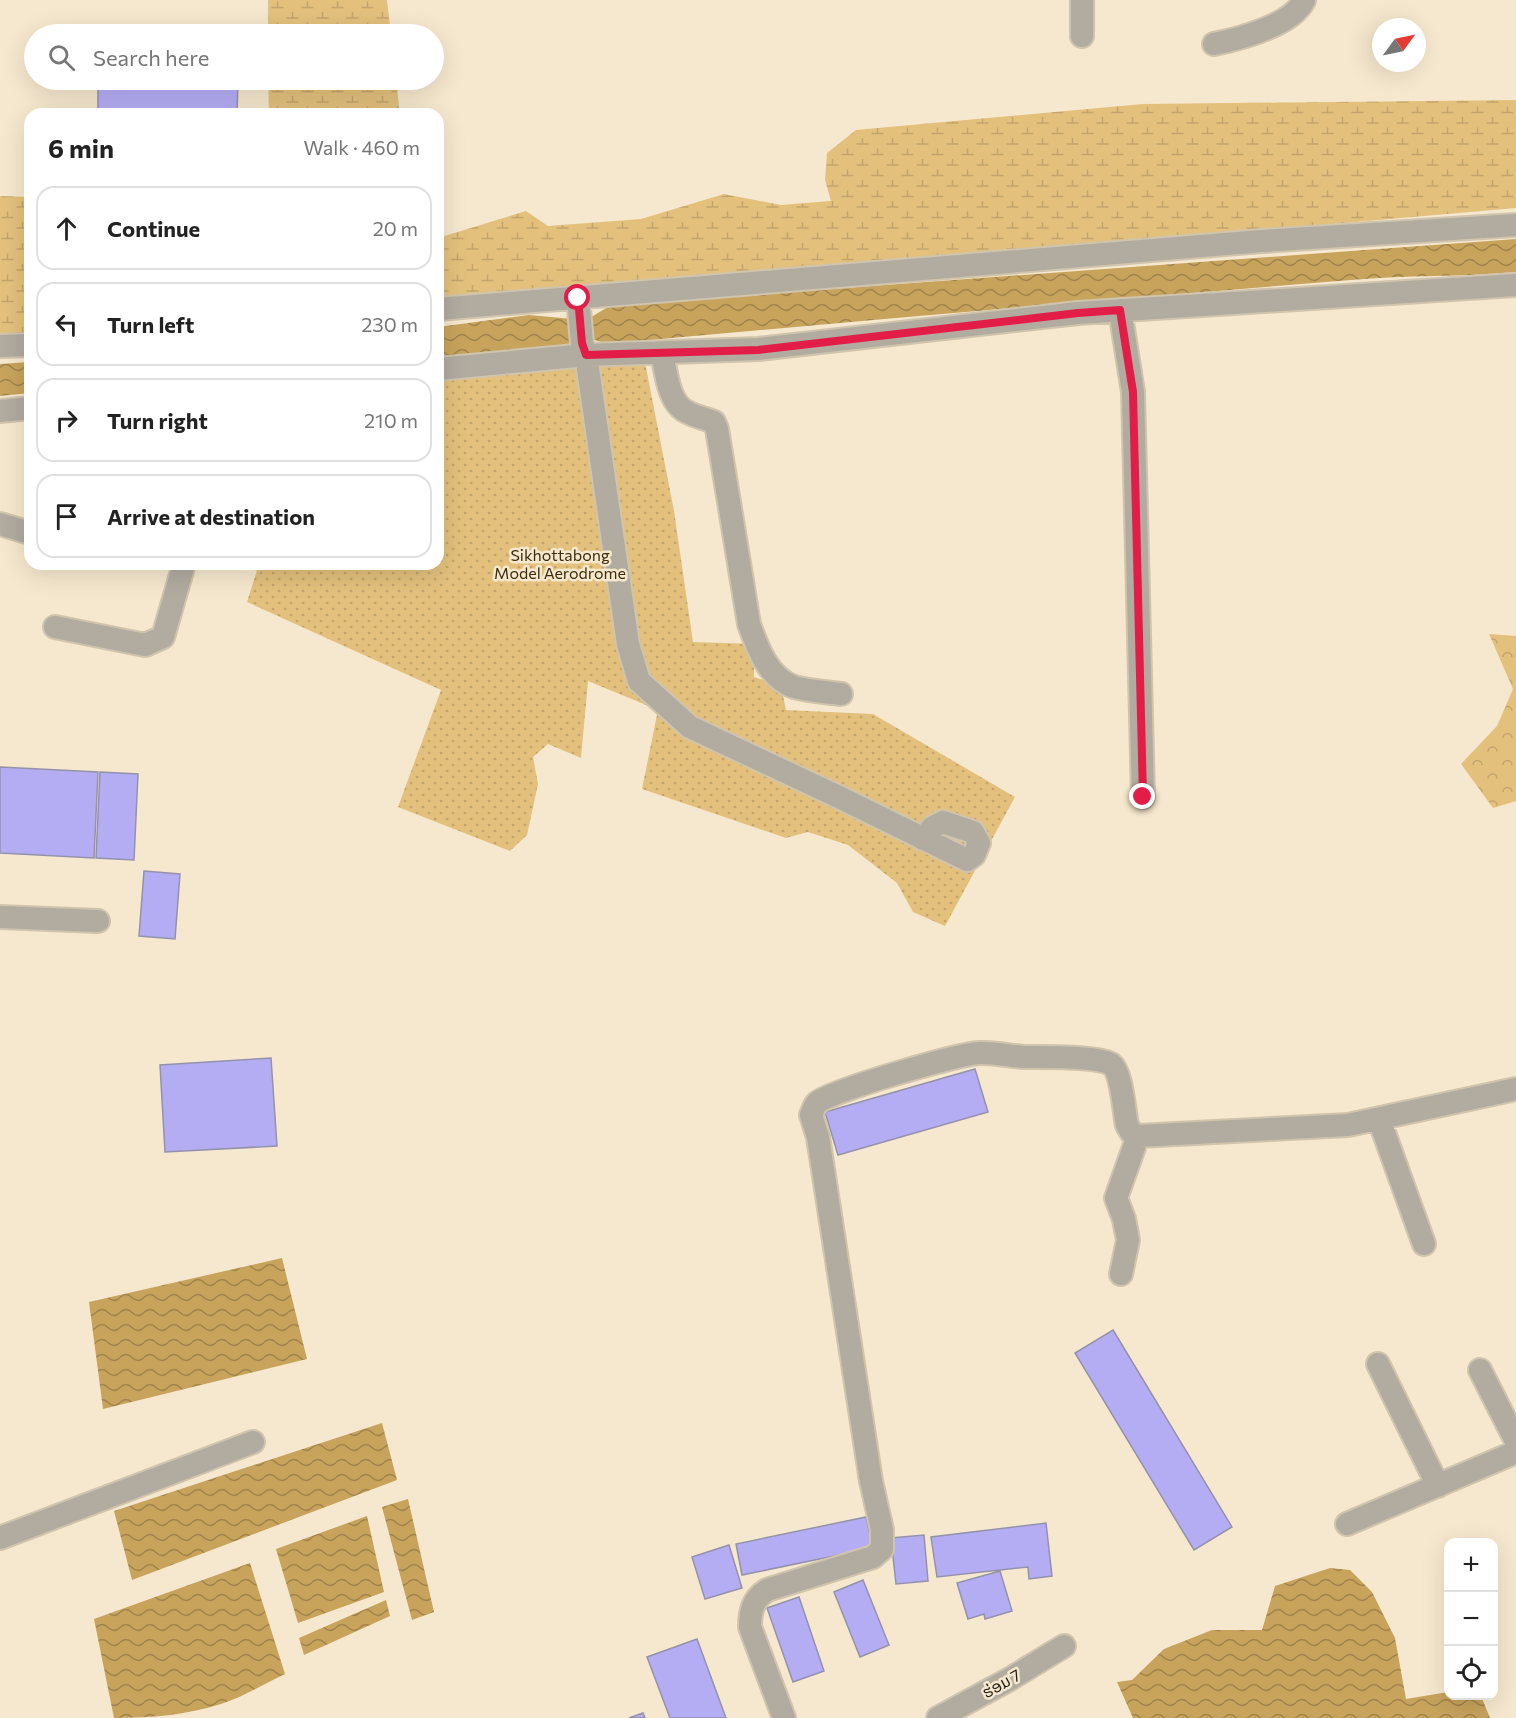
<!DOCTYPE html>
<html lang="en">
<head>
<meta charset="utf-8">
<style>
	:root { --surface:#fff; --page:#f2f2f2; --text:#222; --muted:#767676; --line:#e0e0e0 }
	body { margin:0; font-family:Commissioner,"Noto Sans Lao",sans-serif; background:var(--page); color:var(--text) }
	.controls { position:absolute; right:18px; bottom:18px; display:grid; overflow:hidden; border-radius:12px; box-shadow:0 6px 24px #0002 }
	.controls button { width:54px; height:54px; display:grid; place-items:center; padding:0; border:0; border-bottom:2px solid var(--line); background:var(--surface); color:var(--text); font:30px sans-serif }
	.compass { position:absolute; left:1372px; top:18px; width:54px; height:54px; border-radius:50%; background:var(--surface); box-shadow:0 6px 24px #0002; rotate:57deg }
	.stop { position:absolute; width:18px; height:18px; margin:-14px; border:4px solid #e11d48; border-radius:50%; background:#fff }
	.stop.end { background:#e11d48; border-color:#fff; box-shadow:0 2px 6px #0008 }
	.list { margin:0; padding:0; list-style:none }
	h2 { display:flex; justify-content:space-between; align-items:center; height:78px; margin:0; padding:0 24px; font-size:26px }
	h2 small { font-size:20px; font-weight:400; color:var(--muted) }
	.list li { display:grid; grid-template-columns:39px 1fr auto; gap:18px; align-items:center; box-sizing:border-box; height:84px; margin:0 12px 12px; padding:0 12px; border:2px solid var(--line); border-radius:18px }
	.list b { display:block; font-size:22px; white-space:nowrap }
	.list em { font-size:20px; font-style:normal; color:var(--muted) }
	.icon { flex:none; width:33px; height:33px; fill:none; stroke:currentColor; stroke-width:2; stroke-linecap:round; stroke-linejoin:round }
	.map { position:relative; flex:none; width:1516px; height:1718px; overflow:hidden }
	.search { position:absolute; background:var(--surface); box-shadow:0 6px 24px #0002; left:24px; top:24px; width:420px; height:66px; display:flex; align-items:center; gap:15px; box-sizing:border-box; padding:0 21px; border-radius:33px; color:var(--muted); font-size:22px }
	.panel { position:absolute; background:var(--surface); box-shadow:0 6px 24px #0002; left:24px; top:108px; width:420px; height:462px; border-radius:18px }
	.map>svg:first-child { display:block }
	.grass { fill:url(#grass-dots) }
	.forest { fill:url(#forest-crowns) }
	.wetland { fill:url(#wetland-marsh) }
	.water { fill:url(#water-waves) }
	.building { fill:#b5adf4; stroke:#9492ab; stroke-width:1.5 }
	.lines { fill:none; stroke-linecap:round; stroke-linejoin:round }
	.minor-casing { stroke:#d0c4ad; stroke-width:26 }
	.minor { stroke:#b1aba0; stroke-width:22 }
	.route { stroke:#e11d48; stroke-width:8 }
	.labels { text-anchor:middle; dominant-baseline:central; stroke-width:5; stroke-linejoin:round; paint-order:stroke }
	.park-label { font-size:16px; fill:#3b2c0c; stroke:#f6e8ce }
	.street-label { font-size:16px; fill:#241f15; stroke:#f6e8ce }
</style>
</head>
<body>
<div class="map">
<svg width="1516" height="1718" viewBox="0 0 1516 1718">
	<defs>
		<pattern id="grass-dots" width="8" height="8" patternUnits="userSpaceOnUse" patternTransform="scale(1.5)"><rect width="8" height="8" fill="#e3c17d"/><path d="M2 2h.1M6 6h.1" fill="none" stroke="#c3a56b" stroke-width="1.8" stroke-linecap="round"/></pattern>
		<pattern id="forest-crowns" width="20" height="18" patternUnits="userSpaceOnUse" patternTransform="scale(1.5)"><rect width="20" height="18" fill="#e3c17d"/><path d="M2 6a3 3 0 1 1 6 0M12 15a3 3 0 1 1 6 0" fill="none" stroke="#c3a56b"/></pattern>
		<pattern id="wetland-marsh" width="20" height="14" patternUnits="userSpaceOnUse" patternTransform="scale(1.5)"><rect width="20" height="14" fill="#e3c17d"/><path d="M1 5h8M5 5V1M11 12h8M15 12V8" fill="none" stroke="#c3a56b"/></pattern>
		<pattern id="water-waves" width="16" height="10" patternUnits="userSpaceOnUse" patternTransform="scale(1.5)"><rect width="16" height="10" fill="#c7a35c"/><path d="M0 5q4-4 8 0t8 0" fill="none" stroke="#a1844b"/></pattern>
	</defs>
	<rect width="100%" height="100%" fill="#f6e8ce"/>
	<path class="grass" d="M643 352 674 511 693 642 754 644V677L781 686 786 710 873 714 1015 797 945 926 913 912 897 883 848 845 808 832 786 838 642 789 658 710 588 681 581 758 548 744 533 757 538 784 527 835 510 851 398 807 441 690 247 602 259 564H438V382Z"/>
	<path class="forest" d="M1489 634 1516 636V801L1493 808 1461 764 1497 726 1513 689Z"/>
	<path class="wetland" d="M268 0H387L391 34H268Z
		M268 80H396L400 114H269Z
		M1516 100V208L438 302V238L526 211 548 226 641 219 724 194 781 205 831 201 825 180 827 153 856 130 1143 104Z
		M0 196 30 197V333L0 335Z"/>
	<path class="water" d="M1516 239V272C1461 277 1406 275 1351 280 1103 300 855 321 607 344L592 339 547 349 438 357V327L529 315 573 319 593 316 611 305Z
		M30 362V393L0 396V364Z
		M282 1258 307 1359 103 1409 89 1302Z
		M382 1423 397 1480 132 1580 114 1511Z
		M408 1499 434 1612 412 1620 382 1507Z
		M367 1516 384 1592 298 1623 276 1549Z
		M250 1563 285 1674C264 1684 243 1697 221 1704 187 1715 150 1718 114 1718L94 1619Z
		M1330 1568 1350 1570 1372 1592 1395 1638 1406 1699 1448 1692V1696H1481L1490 1718H1133L1117 1682 1132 1680 1164 1649 1212 1630H1262L1275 1586Z
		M386 1600 390 1616 304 1655 299 1638Z"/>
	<path class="building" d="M120 31 238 34H120Z
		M98 80H238L237 114H98Z
		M0 767 98 772 94 858 0 853Z
		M100 772 138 774 134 860 96 858Z
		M144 871 180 874 175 939 139 936Z
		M271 1058 277 1146 165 1152 160 1065Z
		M975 1069 988 1112 838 1155 825 1112Z
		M1113 1330 1232 1527 1194 1550 1075 1353Z
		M866 1517 873 1548 742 1575 736 1544Z
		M1046 1523 1052 1576 1029 1579 1028 1567 937 1577 931 1537Z
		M924 1535 928 1581 896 1584 891 1538Z
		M729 1545 742 1588 705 1599 692 1557Z
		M1000 1571 1012 1611 985 1619 984 1614 968 1619 957 1583Z
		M863 1580 889 1645 860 1657 834 1592Z
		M799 1597 824 1671 793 1682 767 1608Z
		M697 1639 726 1718H670L647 1657Z
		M643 1713 645 1718H629Z"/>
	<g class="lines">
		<defs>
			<path id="minor" d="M1082 36V0
				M1214 44C1239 39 1293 25 1304 0
				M578 298 582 343 586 355 628 644 639 681 690 727 843 799 967 860 974 855 979 843 973 832 943 822 933 827 923 839
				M438 309 1262 241 1516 225
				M1120 310 1133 392 1143 797
				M0 346 30 345
				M662 353C666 371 668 403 687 412 696 417 705 418 714 422L717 429 749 624C757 647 768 678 794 687 808 691 826 692 841 694
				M438 369 586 355 758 349 1078 313 1516 285
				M0 411 30 408
				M0 524 30 533
				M55 627 145 645 163 637 184 564
				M0 917 98 921
				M1379 1119 1424 1244
				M1121 1274 1128 1240 1124 1219 1116 1198 1138 1136
				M1378 1364 1438 1486
				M1480 1370 1516 1441
				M1347 1524 1516 1452
				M0 1538 253 1442
				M784 1718 750 1627C750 1611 753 1599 767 1590L873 1557 882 1549V1530L871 1481 818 1137 811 1115C813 1111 814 1106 817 1103 830 1091 958 1054 979 1053 994 1052 1009 1056 1024 1057 1042 1057 1097 1056 1111 1064 1122 1072 1124 1112 1127 1125L1131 1132 1138 1136 1348 1125 1516 1089
				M938 1718 1010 1679 1064 1646"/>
		</defs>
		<use href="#minor" class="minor-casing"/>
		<use href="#minor" class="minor"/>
	</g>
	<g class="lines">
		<path class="route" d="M578 298 582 343 586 355 758 350 1078 313 1120 310 1133 392 1143 797"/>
	</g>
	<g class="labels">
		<g class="park-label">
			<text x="560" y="554">Sikhottabong<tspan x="560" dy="18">Model Aerodrome</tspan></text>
		</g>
		<g class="street-label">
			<text transform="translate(1001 1683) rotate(-29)">ຮ່ອມ 7</text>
		</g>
	</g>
</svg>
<div class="controls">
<button>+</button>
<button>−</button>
<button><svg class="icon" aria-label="locate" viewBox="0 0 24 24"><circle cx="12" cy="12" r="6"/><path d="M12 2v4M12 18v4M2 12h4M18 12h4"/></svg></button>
</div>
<svg class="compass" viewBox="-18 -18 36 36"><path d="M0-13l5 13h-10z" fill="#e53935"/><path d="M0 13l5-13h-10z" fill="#767676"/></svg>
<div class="stop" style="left:578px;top:298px"></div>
<div class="stop end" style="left:1143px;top:797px"></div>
<div class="search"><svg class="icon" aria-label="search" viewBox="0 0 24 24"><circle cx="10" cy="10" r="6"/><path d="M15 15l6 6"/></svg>Search here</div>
<section class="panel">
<h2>6 min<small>Walk · 460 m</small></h2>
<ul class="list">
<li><svg class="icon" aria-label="ahead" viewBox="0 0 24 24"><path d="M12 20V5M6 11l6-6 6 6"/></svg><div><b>Continue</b></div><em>20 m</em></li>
<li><svg class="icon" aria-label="left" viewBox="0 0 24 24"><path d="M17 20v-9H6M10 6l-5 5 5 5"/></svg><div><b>Turn left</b></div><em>230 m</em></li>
<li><svg class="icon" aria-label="right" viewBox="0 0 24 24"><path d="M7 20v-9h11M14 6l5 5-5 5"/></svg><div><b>Turn right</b></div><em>210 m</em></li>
<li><svg class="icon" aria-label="arrive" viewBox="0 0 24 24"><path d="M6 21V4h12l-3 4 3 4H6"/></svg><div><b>Arrive at destination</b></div></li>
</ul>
</section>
</div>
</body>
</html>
